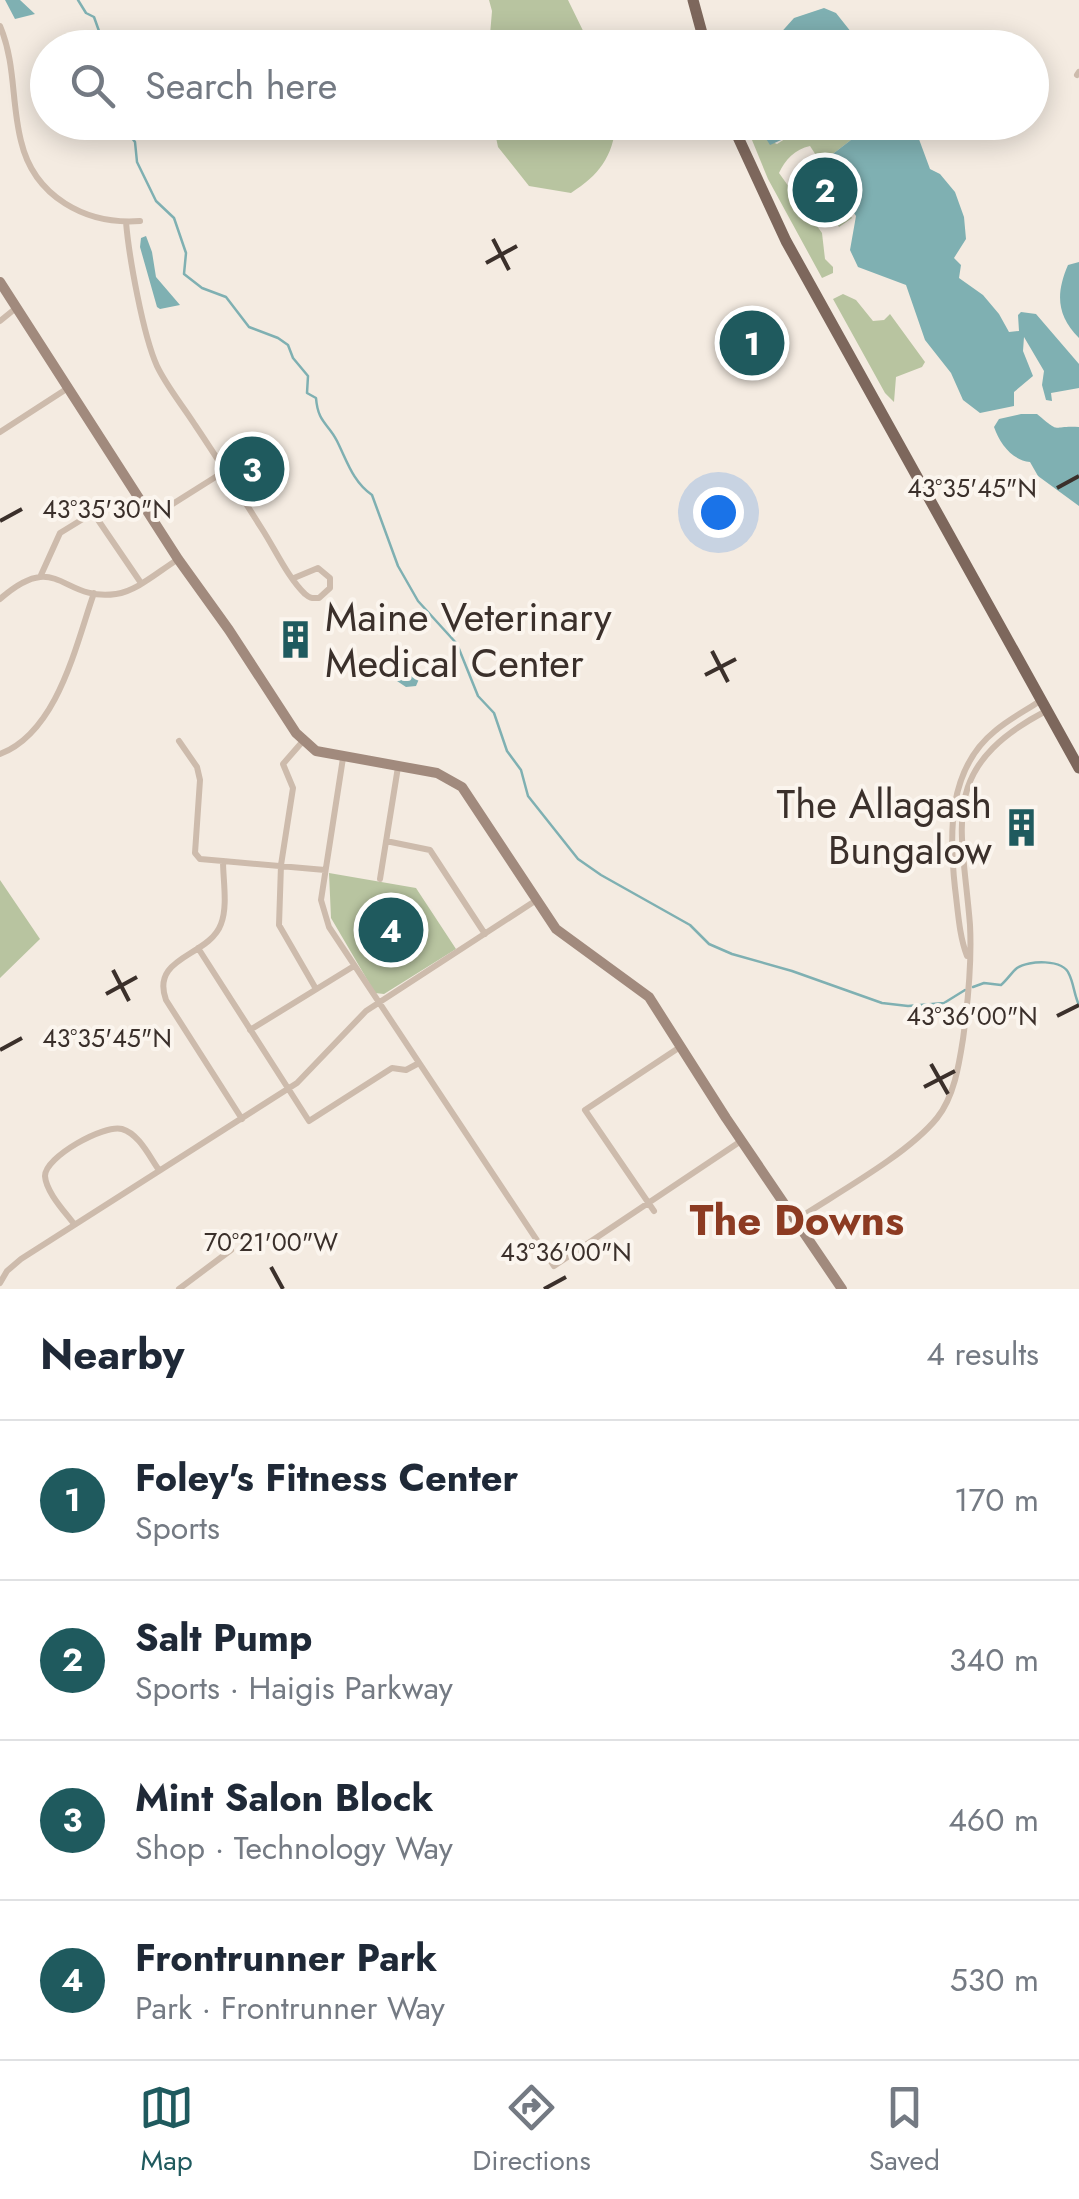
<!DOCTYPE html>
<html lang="en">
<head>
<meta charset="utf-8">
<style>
	:root { --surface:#fff; --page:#f6f6f7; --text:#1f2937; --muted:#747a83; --line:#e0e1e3; --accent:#1f5a5e }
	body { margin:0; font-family:Jost,sans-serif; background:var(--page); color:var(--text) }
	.you { position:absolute; left:718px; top:512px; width:35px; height:35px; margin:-25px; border:8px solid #fff; border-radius:50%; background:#1a73e8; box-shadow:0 0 0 15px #1a73e833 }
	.badge { display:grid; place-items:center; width:65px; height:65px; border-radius:50%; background:var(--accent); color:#fff; font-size:32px; font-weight:700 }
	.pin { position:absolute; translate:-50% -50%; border:5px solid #fff; box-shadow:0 2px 10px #0006 }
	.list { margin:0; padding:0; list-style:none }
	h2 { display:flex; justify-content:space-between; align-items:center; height:130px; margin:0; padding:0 40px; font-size:42px }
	h2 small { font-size:32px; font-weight:400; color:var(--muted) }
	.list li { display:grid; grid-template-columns:65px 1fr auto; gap:30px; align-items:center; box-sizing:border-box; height:160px; padding:0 40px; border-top:2px solid var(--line) }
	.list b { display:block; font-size:38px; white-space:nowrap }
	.list p { margin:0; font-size:32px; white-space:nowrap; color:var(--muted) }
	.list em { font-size:32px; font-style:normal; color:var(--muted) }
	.icon { flex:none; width:55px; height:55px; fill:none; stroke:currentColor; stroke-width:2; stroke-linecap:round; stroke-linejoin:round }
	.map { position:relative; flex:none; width:1079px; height:1289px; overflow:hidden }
	.search { position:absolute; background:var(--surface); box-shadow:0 5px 25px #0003; left:30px; right:30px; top:30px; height:110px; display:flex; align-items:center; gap:25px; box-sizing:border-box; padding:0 35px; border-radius:55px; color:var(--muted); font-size:38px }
	.sheet { height:770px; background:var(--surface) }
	nav { display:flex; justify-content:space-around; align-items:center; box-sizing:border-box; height:140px; border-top:2px solid var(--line); background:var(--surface); font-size:28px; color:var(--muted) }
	nav a { display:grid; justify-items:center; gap:5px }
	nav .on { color:var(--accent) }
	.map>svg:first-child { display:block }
	.green { fill:#b8c4a0 }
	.water { fill:#7fb0b2 }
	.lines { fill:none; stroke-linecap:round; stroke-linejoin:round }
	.stream { stroke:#7fb0b2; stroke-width:2.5 }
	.street { stroke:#cdbbac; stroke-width:6 }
	.secondary { stroke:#a18a7d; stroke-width:10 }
	.primary { stroke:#7d675c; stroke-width:11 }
	.ticks { fill:none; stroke:#3b302b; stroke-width:4 }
	.labels { text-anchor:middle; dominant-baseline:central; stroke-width:8; stroke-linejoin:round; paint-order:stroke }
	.poi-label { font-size:40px; fill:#3b302b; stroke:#fbf5ee; text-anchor:start }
	.neighbourhood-label { font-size:42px; font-weight:bold; fill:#8c3b22; stroke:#fbf5ee }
	.ticks-label { font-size:25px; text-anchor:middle; fill:#3b302b; stroke:#fbf5ee; stroke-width:8; stroke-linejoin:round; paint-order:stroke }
</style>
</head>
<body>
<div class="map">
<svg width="1079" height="1289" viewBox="0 0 1079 1289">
	<rect width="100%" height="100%" fill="#f4ebe1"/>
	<path class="green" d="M489 0H568L591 47H489L492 11Z
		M493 123V122L616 123C613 157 599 175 571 193L529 186 498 147Z
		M745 123H756L763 138 777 144 788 137C804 139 824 137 840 132 852 127 859 123 873 123L821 163 810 146C795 149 785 160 779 173L822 233 825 259 833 267V273L822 278 768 179Z
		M819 166 852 218 839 227 805 175Z
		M843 294 856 300 873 321 884 320 890 314 925 362 922 367 896 377 894 402 885 393 833 299Z
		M329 873 416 888 456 949 384 994 375 993 331 918Z
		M0 880 40 939 0 978Z"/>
	<path class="water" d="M5 0H20L35 14 15 19Z
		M824 8 836 13 863 47H768L794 18Z
		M764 123V122L859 123 813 139 788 137 770 145 760 129Z
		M873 123H913L930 169 940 174 955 192 964 217 966 239 954 258 961 265 959 278 983 295 999 314 1009 332 1019 331 1018 315 1021 312 1036 314 1079 364V388L1051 393 1052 401 1046 400 1042 385 1044 371 1024 337 1023 351 1033 376 1014 392V406L980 413 963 400 951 373 925 340 906 285 858 267 850 250 856 216 821 163Z
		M146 236 152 252 156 277 180 305 160 309 157 307 140 247 141 238Z
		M1079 262V338C1056 315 1056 293 1068 265Z
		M1021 414H1037C1062 435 1050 425 1079 427V506L1038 476 1030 462C1012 460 1000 444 994 427L999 419Z
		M405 662 412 665 419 679 416 686 406 687 397 681 398 672Z"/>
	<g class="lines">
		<path class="stream" d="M78 0 86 13 94 17 99 31 109 39 112 48
			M120 122 135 142 137 162 156 201 174 218 186 253 184 274 202 288 226 297 249 327 278 338 288 345 293 358 308 376 307 393 316 398C318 423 328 423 337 441 347 461 353 482 372 495L398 566 418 601 457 644 478 696 494 713 507 751 521 770 528 796 578 859 601 875 690 925 709 944 732 954 792 971 882 1003 908 1006 944 1003 965 990
			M973 987 984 983 1001 985C1007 980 1012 972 1017 968 1029 960 1063 959 1069 974 1074 984 1074 995 1079 1005"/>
		<path class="street" d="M0 26C16 64 11 102 21 141 34 197 86 225 140 221
			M1077 75 1079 72
			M126 222C129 257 143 335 157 366 167 387 183 406 195 425 218 459 240 494 262 529 275 549 288 578 305 594 311 599 312 598 319 598L330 588V578L318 568 294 578
			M0 321 16 308
			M0 432 68 388
			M152 517 225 471
			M41 575 60 533 91 514 96 517 141 583
			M0 599C58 548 61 602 116 594 137 591 159 571 177 560
			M179 741 197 767 200 780 195 853 200 859 223 861
			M303 741 283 764 293 788 281 865 279 925 316 989
			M0 754C58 732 76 644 94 593
			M343 758 321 900 329 927 554 1266 741 1141
			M386 841 430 850 485 934
			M380 879 398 767
			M198 948 309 1121 392 1068 406 1070 419 1063
			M967 956C959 935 958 911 955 888 949 833 948 769 995 731 1009 719 1025 711 1040 701
			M250 1030 354 966
			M242 1119 166 1000C150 956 209 957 221 924 228 906 223 880 223 861L325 870
			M654 1211 585 1110 680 1047
			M796 1220C837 1193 907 1155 937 1118 954 1097 959 1065 963 1039 968 1002 972 963 970 925 962 824 937 768 1046 711
			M74 1224C65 1212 46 1192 45 1176 45 1157 104 1124 122 1129 139 1134 149 1156 159 1170
			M0 1283 7 1271 21 1259 297 1083 366 1011 535 901
			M179 1289 231 1250"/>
		<path class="secondary" d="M0 282 178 559 229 630 296 733 316 751 437 773 462 787 556 929 649 997 726 1118 842 1289"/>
		<path class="primary" d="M693 0 706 48
			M731 122 786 241 1079 768"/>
	</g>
	<path class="ticks" d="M493 239 509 270M486 263 517 246M1057 488 1079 476M0 521 22 509M712 651 728 682M705 675 736 659M113 970 129 1001M106 994 137 977M1057 1016 1079 1005M0 1050 22 1038M931 1064 948 1094M924 1087 955 1071M271 1267 283 1289M544 1289 566 1277"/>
	<defs>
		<symbol id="building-bare" viewBox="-9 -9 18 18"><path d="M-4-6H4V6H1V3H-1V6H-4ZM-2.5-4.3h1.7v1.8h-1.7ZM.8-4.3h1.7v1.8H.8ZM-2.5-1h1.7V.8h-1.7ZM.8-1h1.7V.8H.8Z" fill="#1f5a5e" stroke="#fbf5ee" stroke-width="2.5" paint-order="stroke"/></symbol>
	</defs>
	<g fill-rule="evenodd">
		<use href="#building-bare" x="268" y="612" width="55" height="55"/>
		<use href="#building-bare" x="994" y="800" width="55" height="55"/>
	</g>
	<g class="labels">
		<g class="poi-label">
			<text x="325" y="617">Maine Veterinary<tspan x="325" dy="46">Medical Center</tspan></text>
			<text x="992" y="804" text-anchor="end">The Allagash<tspan x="992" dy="46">Bungalow</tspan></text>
		</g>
		<g class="neighbourhood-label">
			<text x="797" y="1220">The Downs</text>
		</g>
	</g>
	<g class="ticks-label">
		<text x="972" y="497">43°35'45"N</text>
		<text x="107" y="518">43°35'30"N</text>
		<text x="972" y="1025">43°36'00"N</text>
		<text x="107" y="1047">43°35'45"N</text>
		<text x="271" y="1251">70°21'00"W</text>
		<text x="566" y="1261">43°36'00"N</text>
	</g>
</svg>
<div class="you"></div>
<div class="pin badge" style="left:752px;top:343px">1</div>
<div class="pin badge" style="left:825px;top:190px">2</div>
<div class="pin badge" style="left:252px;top:469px">3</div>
<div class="pin badge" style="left:391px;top:930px">4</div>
<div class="search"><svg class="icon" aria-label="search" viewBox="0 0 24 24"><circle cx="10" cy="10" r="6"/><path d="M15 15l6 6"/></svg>Search here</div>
</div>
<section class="sheet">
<h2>Nearby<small>4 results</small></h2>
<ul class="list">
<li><span class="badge">1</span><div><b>Foley's Fitness Center</b><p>Sports</p></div><em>170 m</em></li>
<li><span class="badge">2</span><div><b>Salt Pump</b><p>Sports · Haigis Parkway</p></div><em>340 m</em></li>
<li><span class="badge">3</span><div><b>Mint Salon Block</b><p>Shop · Technology Way</p></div><em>460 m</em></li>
<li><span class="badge">4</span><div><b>Frontrunner Park</b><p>Park · Frontrunner Way</p></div><em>530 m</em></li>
</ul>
</section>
<nav>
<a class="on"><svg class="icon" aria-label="map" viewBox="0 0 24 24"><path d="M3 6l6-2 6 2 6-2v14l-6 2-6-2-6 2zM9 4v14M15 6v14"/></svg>Map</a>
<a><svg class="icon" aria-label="directions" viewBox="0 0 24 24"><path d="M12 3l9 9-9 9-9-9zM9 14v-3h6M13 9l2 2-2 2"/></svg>Directions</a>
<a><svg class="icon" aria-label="saved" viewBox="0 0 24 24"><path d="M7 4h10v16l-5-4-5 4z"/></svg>Saved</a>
</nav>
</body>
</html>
